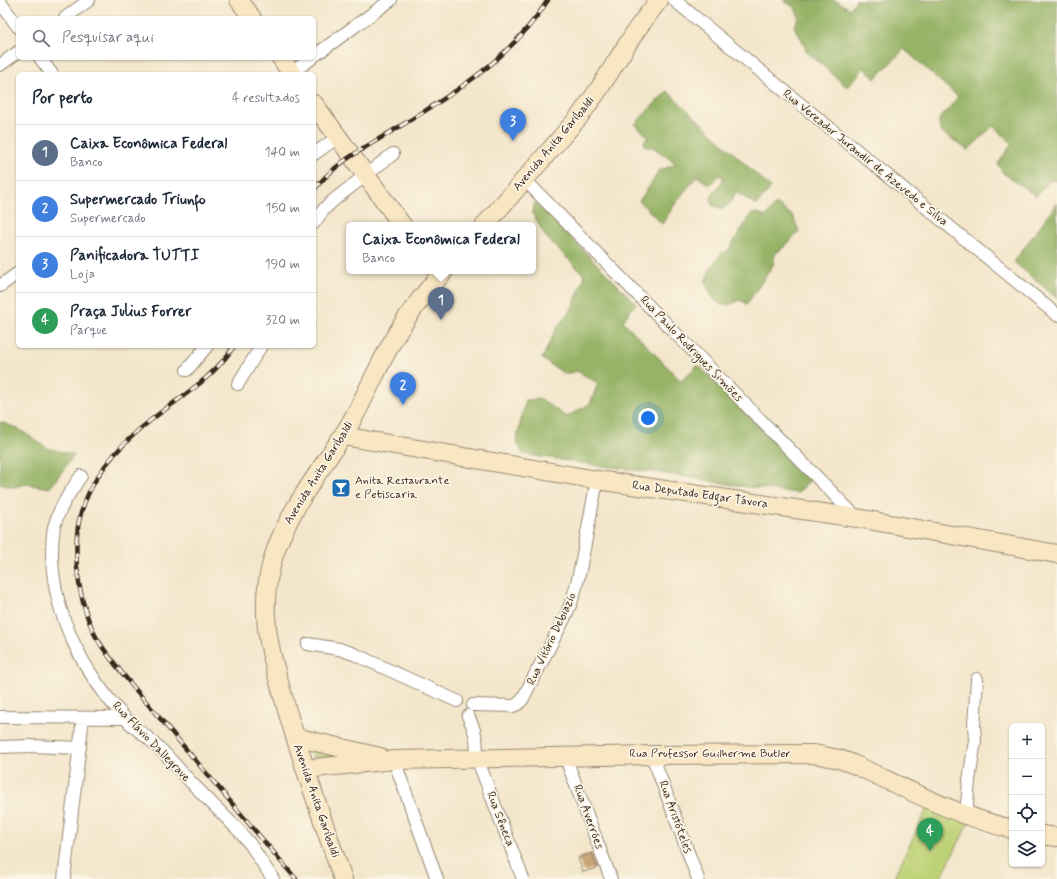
<!DOCTYPE html>
<html lang="pt">
<head>
<meta charset="utf-8">
<style>
	:root { --surface:#fff; --page:#f2f2f3; --text:#1f2937; --muted:#747a83; --line:#e0e1e3; --accent:#db2777 }
	body { margin:0; font-family:Mynerve,sans-serif; background:var(--page); color:var(--text) }
	.controls { position:absolute; right:12px; bottom:12px; display:grid; overflow:hidden; border-radius:6px; box-shadow:0 1px 3px #0004 }
	.controls button { width:36px; height:36px; display:grid; place-items:center; padding:0; border:0; border-bottom:1px solid var(--line); background:var(--surface); color:var(--text); font:20px sans-serif }
	.you { position:absolute; left:648px; top:418px; width:14px; height:14px; margin:-10px; border:3px solid #fff; border-radius:50%; background:#1a73e8; box-shadow:0 0 0 6px #1a73e833 }
	.badge { display:grid; place-items:center; width:26px; height:26px; border-radius:50%; background:var(--accent); color:#fff; font-size:13px; font-weight:700 }
	.pin { position:absolute; translate:-50% -33px; filter:drop-shadow(0 1px 2px #0008) }
	.pin::after { content:''; position:absolute; top:21px; width:14px; height:12px; background:inherit; clip-path:polygon(0 0,100% 0,50% 100%) }
	.popup { position:absolute; left:346px; top:222px; width:190px; height:52px; box-sizing:border-box; display:grid; place-content:center; border-radius:6px; background:var(--surface); filter:drop-shadow(0 1px 3px #0005); font-size:13px; white-space:nowrap; color:var(--muted) }
	.popup b { font-size:15px; color:var(--text) }
	.popup::after { content:''; position:absolute; left:50%; top:100%; margin-left:-8px; border:8px solid transparent; border-top-color:var(--surface) }
	.list { margin:0; padding:0; list-style:none }
	h2 { display:flex; justify-content:space-between; align-items:center; height:52px; margin:0; padding:0 16px; font-size:17px }
	h2 small { font-size:13px; font-weight:400; color:var(--muted) }
	.list li { display:grid; grid-template-columns:26px 1fr auto; gap:12px; align-items:center; box-sizing:border-box; height:56px; padding:0 16px; border-top:1px solid var(--line) }
	.list b { display:block; font-size:15px; white-space:nowrap }
	.list p { margin:0; font-size:13px; white-space:nowrap; color:var(--muted) }
	.list em { font-size:13px; font-style:normal; color:var(--muted) }
	.icon { flex:none; width:22px; height:22px; fill:none; stroke:currentColor; stroke-width:2; stroke-linecap:round; stroke-linejoin:round }
	.map { position:relative; flex:none; width:1057px; height:879px; overflow:hidden }
	.search { position:absolute; background:var(--surface); box-shadow:0 1px 3px #0004; left:16px; top:16px; width:300px; height:44px; display:flex; align-items:center; gap:10px; box-sizing:border-box; padding:0 14px; border-radius:6px; color:var(--muted); font-size:15px }
	.panel { position:absolute; background:var(--surface); box-shadow:0 1px 3px #0004; left:16px; top:72px; width:300px; height:276px; border-radius:6px }
	.map>svg:first-child { display:block }
	.green { fill:#bdd174; stroke:#7c7e49 }
	.forest { fill:#96b366; stroke:#686e42 }
	.building { fill:#c8a478 }
	.lines { fill:none; stroke-linecap:round; stroke-linejoin:round }
	.street-casing { stroke:#978874; stroke-width:14 }
	.secondary-casing { stroke:#978874; stroke-width:20 }
	.street { stroke:#fff; stroke-width:12 }
	.secondary { stroke:#f9e7c3; stroke-width:18 }
	.rail-casing { stroke:#3b2a1e; stroke-width:4.5 }
	.rail { stroke:#fcf5e5; stroke-width:3; stroke-dasharray:9; stroke-linecap:butt }
	.labels { text-anchor:middle; dominant-baseline:central; stroke-width:3.5; stroke-linejoin:round; paint-order:stroke }
	.street-label { font-size:12px; fill:#3b2a1e; stroke:#fcf5e5 }
	.poi-label { font-size:12px; fill:#3b2a1e; stroke:#fcf5e5; text-anchor:start }
</style>
</head>
<body>
<div class="map">
<svg width="1057" height="879" viewBox="0 0 1057 879">
	<rect width="100%" height="100%" fill="#fcf5e5"/>
	<filter id="ink" filterUnits="userSpaceOnUse"><feTurbulence type="fractalNoise" baseFrequency=".025" numOctaves="2"/><feDisplacementMap in="SourceGraphic" scale="8" xChannelSelector="R" yChannelSelector="G"/><feConvolveMatrix kernelMatrix="1 2 1 2 8 2 1 2 1" color-interpolation-filters="sRGB"/></filter>
	<filter id="wash" filterUnits="userSpaceOnUse"><feTurbulence type="fractalNoise" baseFrequency=".012" numOctaves="4" result="noise"/><feDisplacementMap in="SourceGraphic" scale="16" xChannelSelector="R" yChannelSelector="G"/><feGaussianBlur stdDeviation="0.9" result="paint"/><feColorMatrix in="noise" values="0 0 0 0 0 0 0 0 0 0 0 0 0 0 0 0 0 1.4 0 .05"/><feComposite in="paint" operator="in"/></filter>
	<g filter="url(#wash)">
		<rect width="100%" height="100%" fill="#f3e6cb"/>
		<path class="green" d="M312 746 364 757H313Z
			M928 807 969 823 940 879H893Z"/>
		<path class="forest" d="M783 0H835L850 9 856 0H1057V181L1050 180 1036 196 1003 173 998 164 1012 143 993 126 968 150 940 131 939 120 958 97 904 49 875 79 864 68 847 87 806 51 802 40 794 27 799 17 795 8Z
			M667 91 771 188 756 205 736 192 730 203 723 209 712 205 711 197 724 179 719 175 710 185 697 176 677 201 662 224 639 201 653 181 658 171 676 164 653 147H646L644 142 648 137 635 124Z
			M535 202 636 303 623 321 681 381 698 365 811 479 798 493 733 485 669 474 594 465 523 454 516 441 526 400 541 399 566 417 590 404 598 383 577 371 565 374 542 359 556 329 572 308 585 276 545 236 532 212Z
			M1057 203V298L1014 262Z
			M776 204 793 216 799 232 784 247 775 254 773 265 747 304 740 300C736 302 730 305 725 305 714 306 709 289 705 282L710 269 714 263 721 254 728 251 751 214 757 213 765 217Z
			M0 422 17 428 47 448 74 455 50 488 26 484 14 487 0 484Z"/>
		<g id="blocks">
			<path class="building" d="M592 853 597 868 583 872 578 858Z"/>
		</g>
	</g>
	<g filter="url(#ink)">
		<use href="#blocks" fill-opacity="0" stroke="#978874" stroke-width="1"/>
		<g class="lines">
			<defs>
				<path id="street" d="M674 0 1057 315
					M0 2 18 27
					M65 18 89 0
					M314 56 391 0
					M40 58 52 74
					M0 65 18 52
					M290 74 312 58
					M314 154 338 137
					M525 180 857 518
					M314 223 324 209 335 199 393 154
					M0 286 18 273
					M187 370 207 346
					M238 384 261 346
					M81 476C70 492 59 508 54 527 52 537 52 547 52 557 54 617 84 673 124 717 133 728 146 735 156 745 167 755 177 767 187 778 205 797 223 814 240 832L250 844 273 879
					M308 644 339 649 354 654 457 701
					M473 705 513 706 518 704 522 700 565 617 571 603 576 587 580 570 597 480
					M468 716C476 732 477 740 477 758L523 879
					M0 717 125 718
					M0 747 31 746 80 748
					M652 755 698 879
					M565 756 611 879
					M394 760 437 879
					M966 815 969 781 975 740 974 725 977 679
					M64 879 83 718"/>
				<path id="secondary" d="M239 0 252 18
					M281 58 292 74
					M314 104 402 225
					M485 225 579 117 599 89 637 29 659 0
					M343 436 597 480 857 518 1057 554
					M295 737 380 757
					M305 769 394 760 652 755 814 754 839 759 853 764C905 788 956 816 1012 829
					M1042 835 1057 837
					M343 879C323 822 303 765 286 707 278 677 267 646 266 615 265 595 268 574 274 555 290 506 325 466 351 422 368 392 381 359 399 330 412 309 428 289 444 271"/>
			</defs>
			<use href="#street" class="street-casing"/>
			<use href="#secondary" class="secondary-casing"/>
			<use href="#street" class="street"/>
			<use href="#secondary" class="secondary"/>
			<defs>
				<path id="rail" d="M314 190C334 163 366 147 394 130 452 95 511 59 548 0
					M234 346C214 378 180 397 151 420 118 446 88 479 79 521 76 536 76 552 77 567 79 589 84 611 93 631 102 650 117 666 130 683L296 879"/>
			</defs>
			<use href="#rail" class="rail-casing"/>
			<use href="#rail" class="rail"/>
		</g>
	</g>
	<defs>
		<symbol id="bar-square" viewBox="-11 -11 22 22"><rect x="-9" y="-9" width="18" height="18" rx="4" fill="#1f6fb2" stroke="#fcf5e5"/><path d="M-6-5H6L.8 .8V4.5H3.5V6h-7V4.5H-.8V.8Z" fill="#fff"/></symbol>
	</defs>
	<g fill-rule="evenodd">
		<use href="#bar-square" x="330" y="477" width="22" height="22"/>
	</g>
	<g class="labels">
		<g class="street-label">
			<text transform="translate(554 144) rotate(-50)">Avenida Anita Garibaldi</text>
			<text transform="translate(865 158) rotate(39)">Rua Vereador Jurandir de Azevedo e Silva</text>
			<text transform="translate(691 349) rotate(46)">Rua Paulo Rodrigues Simões</text>
			<text transform="translate(319 473) rotate(-58)">Avenida Anita Garibaldi</text>
			<text transform="translate(700 495) rotate(8)">Rua Deputado Edgar Távora</text>
			<text transform="translate(552 639) rotate(-65)">Rua Vitório Debiazio</text>
			<text transform="translate(151 742) rotate(46)">Rua Flávio Dallegrave</text>
			<text x="710" y="754">Rua Professor Guilherme Butler</text>
			<text transform="translate(316 801) rotate(71)">Avenida Anita Garibaldi</text>
			<text transform="translate(588 817) rotate(70)">Rua Averróes</text>
			<text transform="translate(675 817) rotate(70)">Rua Aristóteles</text>
			<text transform="translate(500 819) rotate(69)">Rua Sêneca</text>
		</g>
		<g class="poi-label">
			<text x="355" y="481">Anita Restaurante<tspan x="355" dy="14">e Petiscaria</tspan></text>
		</g>
	</g>
</svg>
<div class="controls">
<button>+</button>
<button>−</button>
<button><svg class="icon" aria-label="locate" viewBox="0 0 24 24"><circle cx="12" cy="12" r="6"/><path d="M12 2v4M12 18v4M2 12h4M18 12h4"/></svg></button>
<button><svg class="icon" aria-label="layers" viewBox="0 0 24 24"><path d="M12 4l9 5-9 5-9-5zM3 14l9 5 9-5"/></svg></button>
</div>
<div class="you"></div>
<div class="pin badge" style="left:441px;top:320px;background:#5c6f8a">1</div>
<div class="popup"><b>Caixa Econômica Federal</b>Banco</div>
<div class="pin badge" style="left:403px;top:405px;background:#3f7fe0">2</div>
<div class="pin badge" style="left:513px;top:141px;background:#3f7fe0">3</div>
<div class="pin badge" style="left:930px;top:851px;background:#2e9e5b">4</div>
<div class="search"><svg class="icon" aria-label="search" viewBox="0 0 24 24"><circle cx="10" cy="10" r="6"/><path d="M15 15l6 6"/></svg>Pesquisar aqui</div>
<section class="panel">
<h2>Por perto<small>4 resultados</small></h2>
<ul class="list">
<li><span class="badge" style="background:#5c6f8a">1</span><div><b>Caixa Econômica Federal</b><p>Banco</p></div><em>140 m</em></li>
<li><span class="badge" style="background:#3f7fe0">2</span><div><b>Supermercado Triunfo</b><p>Supermercado</p></div><em>150 m</em></li>
<li><span class="badge" style="background:#3f7fe0">3</span><div><b>Panificadora TUTTI</b><p>Loja</p></div><em>190 m</em></li>
<li><span class="badge" style="background:#2e9e5b">4</span><div><b>Praça Julius Forrer</b><p>Parque</p></div><em>320 m</em></li>
</ul>
</section>
</div>
</body>
</html>
